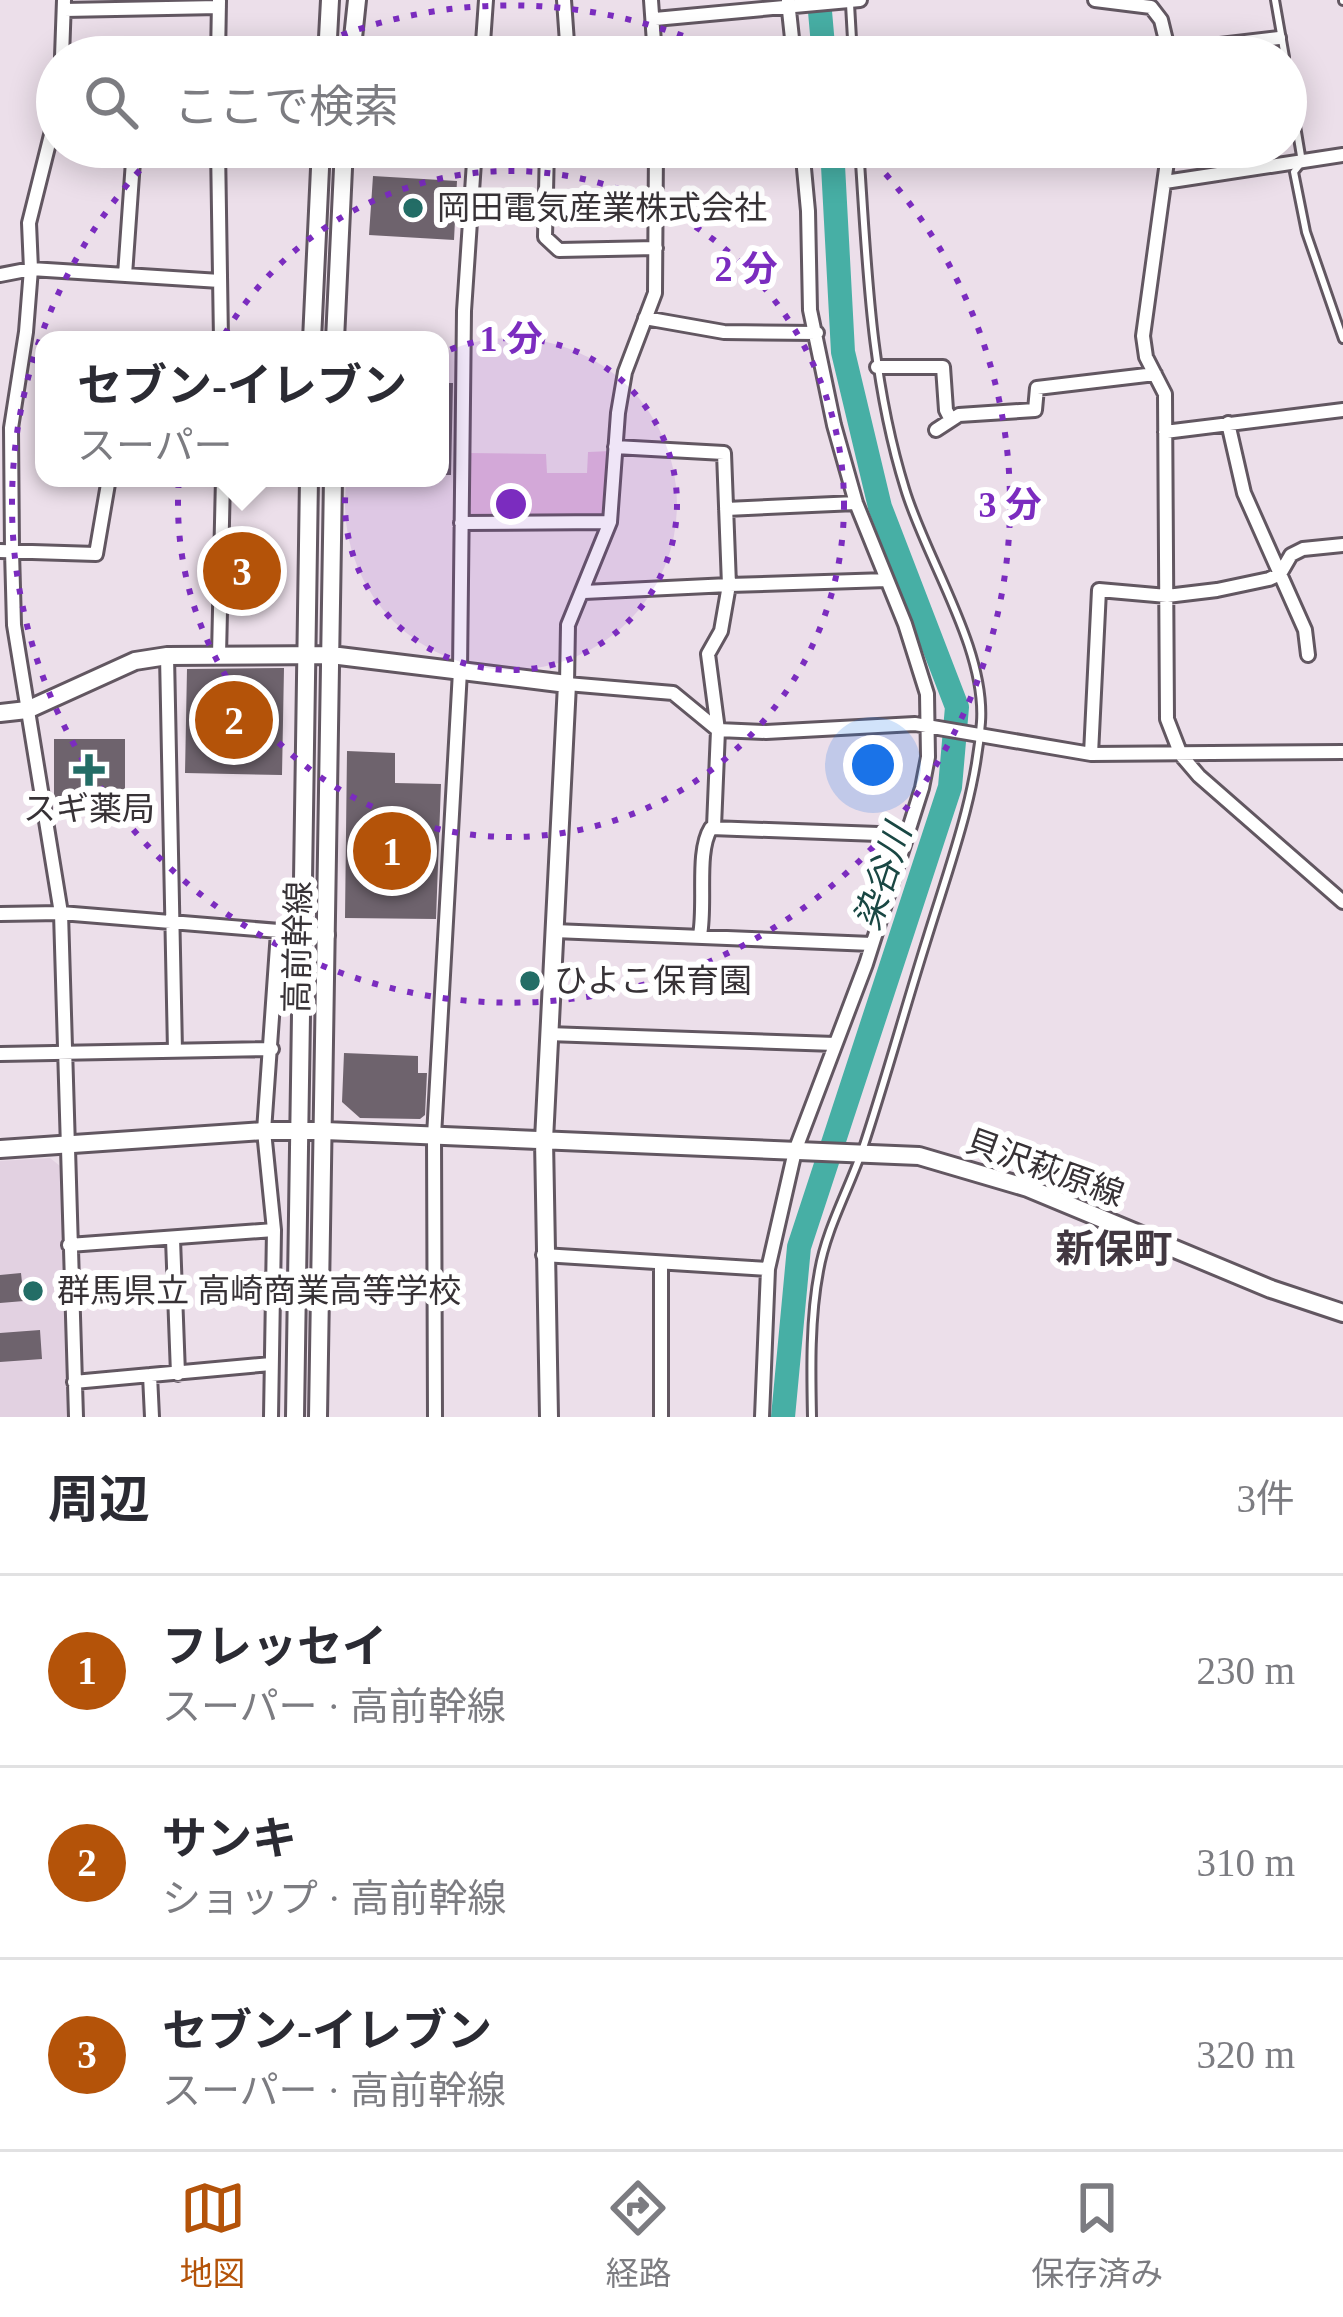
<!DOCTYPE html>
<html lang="ja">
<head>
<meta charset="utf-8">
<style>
	:root { --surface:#fff; --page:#f2f2f3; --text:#2b2b33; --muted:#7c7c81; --line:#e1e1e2; --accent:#b45309 }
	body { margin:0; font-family:"Times New Roman","Noto Sans JP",serif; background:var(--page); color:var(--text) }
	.you { position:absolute; left:873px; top:765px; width:42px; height:42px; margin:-30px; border:9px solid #fff; border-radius:50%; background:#1a73e8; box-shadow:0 0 0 18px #1a73e833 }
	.badge { display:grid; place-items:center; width:78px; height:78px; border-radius:50%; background:var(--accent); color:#fff; font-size:39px; font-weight:700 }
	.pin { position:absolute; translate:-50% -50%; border:6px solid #fff; box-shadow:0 3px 12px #0006 }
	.popup { position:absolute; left:35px; top:331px; width:414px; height:156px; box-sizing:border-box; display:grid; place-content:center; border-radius:24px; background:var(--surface); filter:drop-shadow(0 3px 9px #0005); font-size:39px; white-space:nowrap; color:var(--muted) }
	.popup b { font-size:45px; color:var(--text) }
	.popup::after { content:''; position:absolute; left:50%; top:100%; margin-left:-24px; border:24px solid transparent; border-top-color:var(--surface) }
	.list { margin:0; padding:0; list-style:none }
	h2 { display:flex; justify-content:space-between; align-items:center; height:156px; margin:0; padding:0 48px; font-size:51px }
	h2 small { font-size:39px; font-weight:400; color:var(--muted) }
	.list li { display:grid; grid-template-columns:78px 1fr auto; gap:36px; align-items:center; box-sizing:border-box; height:192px; padding:0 48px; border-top:3px solid var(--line) }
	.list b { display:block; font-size:45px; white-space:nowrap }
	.list p { margin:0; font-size:39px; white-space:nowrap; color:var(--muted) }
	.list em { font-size:39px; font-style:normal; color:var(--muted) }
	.icon { flex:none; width:66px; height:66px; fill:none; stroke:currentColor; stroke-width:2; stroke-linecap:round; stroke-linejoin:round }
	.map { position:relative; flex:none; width:1343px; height:1417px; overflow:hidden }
	.search { position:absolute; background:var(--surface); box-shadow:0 6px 30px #0003; left:36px; right:36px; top:36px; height:132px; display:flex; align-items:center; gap:30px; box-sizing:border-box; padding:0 42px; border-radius:66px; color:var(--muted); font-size:45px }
	.sheet { height:732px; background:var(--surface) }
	nav { display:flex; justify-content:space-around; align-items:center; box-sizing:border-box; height:168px; border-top:3px solid var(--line); background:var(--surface); font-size:33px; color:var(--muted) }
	nav a { display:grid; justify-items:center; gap:6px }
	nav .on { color:var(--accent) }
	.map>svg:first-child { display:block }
	.built { fill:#e2d1e1 }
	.green { fill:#e0badc }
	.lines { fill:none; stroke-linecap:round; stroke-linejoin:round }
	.river { stroke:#47afa5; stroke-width:24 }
	.building { fill:#6e636d }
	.service-casing { stroke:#625761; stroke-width:12 }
	.minor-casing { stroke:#625761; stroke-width:18 }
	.tertiary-casing { stroke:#625761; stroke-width:22 }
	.service { stroke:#fff; stroke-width:6 }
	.minor { stroke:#fff; stroke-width:12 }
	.tertiary { stroke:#fff; stroke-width:16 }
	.ring { fill:none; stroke:#7b2cbf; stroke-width:6; stroke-dasharray:6 12 }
	.poi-dot { fill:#236d66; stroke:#fff; stroke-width:4.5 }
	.labels { text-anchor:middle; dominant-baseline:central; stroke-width:12; stroke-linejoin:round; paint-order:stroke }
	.poi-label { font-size:33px; fill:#373236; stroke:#fff; text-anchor:start }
	.street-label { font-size:33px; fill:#373236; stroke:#fff }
	.water-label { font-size:36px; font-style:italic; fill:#194743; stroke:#fff }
	.quarter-label { font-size:39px; font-weight:bold; fill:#423841; stroke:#fff }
	.centre { fill:#7b2cbf; stroke:#fff; stroke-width:6 }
	.ring-label { font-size:36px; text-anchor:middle; font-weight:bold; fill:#7b2cbf; stroke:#fff; stroke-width:12; stroke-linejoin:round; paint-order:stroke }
</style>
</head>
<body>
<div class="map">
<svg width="1343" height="1417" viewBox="0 0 1343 1417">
	<rect width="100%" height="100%" fill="#ecdfea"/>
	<path class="built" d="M50 1158 60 1166 71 1417H0V1161Z"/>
	<path class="green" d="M611 451 606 516H474L468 512V453L546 454 547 473H587L588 452Z"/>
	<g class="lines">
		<path class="river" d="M819 0 824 57
			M783 1417 799 1247 950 787 957 707 880 507 843 352 832 147"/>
	</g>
	<path class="building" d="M373 176 457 181 454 240 369 235Z
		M440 383H453L451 475H440Z
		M232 550H253L254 592 231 593Z
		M284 668 282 775 185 773 187 669Z
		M54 739H125V801L54 802Z
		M347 751 395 753V783L441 784 436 919 345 918Z
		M344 1053 418 1056V1073H427L425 1115 420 1119 360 1118 342 1102Z
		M21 1273 24 1301 0 1303V1275Z
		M40 1330 42 1359 0 1362V1333Z"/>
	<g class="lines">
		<defs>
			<path id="service" d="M1275 0 1285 57
				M1343 0V1
				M850 4 853 57
				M1286 66 1302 162 1294 172 1306 232 1343 339
				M812 1417C811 1370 810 1318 819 1271 826 1230 848 1191 862 1151 885 1082 904 1012 926 942 948 870 976 797 981 722 986 648 926 559 905 489 870 377 867 263 859 147"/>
			<path id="minor" d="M564 0 568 57
				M651 0 655 57
				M1095 0 1151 7 1161 20 1170 57
				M788 1 794 57
				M64 10 219 7
				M655 19 860 0
				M1169 51 1279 38
				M62 57 64 0
				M218 57 219 1
				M482 57 486 0
				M57 111 29 223 31 269 26 332 11 428 12 551 14 625 61 913 76 1417
				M218 147 221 340
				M547 147 545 237 559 250 656 248
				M656 147 655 293 625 372 618 413 610 522 568 625 567 684 673 693 718 730 766 732 915 724 1091 754 1343 752
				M1169 147 1143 336 1146 357 1165 394 1167 719 1181 755 1199 776 1343 902
				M474 156 533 147
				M1165 182 1343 155
				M0 275 31 269 220 281
				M125 275 134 147
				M645 318 724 332 817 333
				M877 367H943L946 410 951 420
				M1228 423 1244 493 1305 630 1308 655
				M936 430 959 415 1035 410 1037 388 1155 374
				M1165 432 1343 410
				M726 509 856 503
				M461 523 610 522
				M0 551 96 554 109 478
				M584 592 729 585 724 453 615 447
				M219 655 223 478
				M167 656 175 1051
				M1091 754 1099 590 1167 596 1217 590 1269 579 1280 574 1291 555 1303 549 1343 545
				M714 827 718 730 708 654 721 631 729 585 887 580
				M0 914 61 913 328 935
				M554 931 872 944
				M700 935C706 902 696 852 711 828L906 835
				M548 1034 835 1044
				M0 1054 272 1049
				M173 1239 178 1374
				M69 1245 274 1230
				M543 1255 768 1269
				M661 1265V1417
				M150 1375 152 1417
				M74 1382 271 1364
				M271 1417 274 1230 264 1131 278 932
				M435 1417 434 1136 460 671 464 311 475 147
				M762 1417 768 1269 795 1151 866 964 922 788 928 757 927 694 905 624 856 503 834 425 810 310 808 211 802 147"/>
			<path id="tertiary" d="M327 57 330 0
				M351 57 357 0
				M312 340 321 147
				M335 340 344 147
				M0 713 27 710 135 661 167 656 331 655 567 684 544 1140 549 1417
				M0 1149 264 1131H325L919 1156 1028 1188 1271 1289 1343 1313
				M295 1417 309 478
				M318 1417 333 478"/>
		</defs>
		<use href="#service" class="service-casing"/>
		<use href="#minor" class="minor-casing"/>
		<use href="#tertiary" class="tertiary-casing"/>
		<use href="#service" class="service"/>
		<use href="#minor" class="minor"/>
		<use href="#tertiary" class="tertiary"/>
	</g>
	<circle cx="511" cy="504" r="166" fill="#7b2cbf" fill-opacity=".12"/>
	<g class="ring">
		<circle cx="511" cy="504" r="166"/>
		<circle cx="511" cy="504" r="333"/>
		<path d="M292 56A499 499 0 0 1 730 56M861 148A499 499 0 1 1 161 148"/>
	</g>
	<g class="poi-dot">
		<circle cx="413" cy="208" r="12"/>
		<path d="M83 752h12v12h12v12h-12v12h-12v-12h-12v-12h12z"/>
		<circle cx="530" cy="981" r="12"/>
		<circle cx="33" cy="1291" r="12"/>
	</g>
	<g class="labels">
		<g class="poi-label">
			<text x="437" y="208">岡田電気産業株式会社</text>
			<text x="89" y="809" text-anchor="middle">スギ薬局</text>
			<text x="554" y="981">ひよこ保育園</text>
			<text x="57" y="1291">群馬県立 高崎商業高等学校</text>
		</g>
		<g class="street-label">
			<text transform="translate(298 947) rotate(-89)">高前幹線</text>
			<text transform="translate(1045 1168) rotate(20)">貝沢萩原線</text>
		</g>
		<g class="water-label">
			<text transform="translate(883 877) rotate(-72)">染谷川</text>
		</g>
		<g class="quarter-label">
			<text x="1114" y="1248">新保町</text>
		</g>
	</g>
	<circle cx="511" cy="504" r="18" class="centre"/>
	<g class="ring-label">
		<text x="746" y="281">2 分</text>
		<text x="511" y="351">1 分</text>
		<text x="1010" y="517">3 分</text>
	</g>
</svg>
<div class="you"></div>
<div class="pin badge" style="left:392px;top:851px">1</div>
<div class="pin badge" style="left:234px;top:720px">2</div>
<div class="pin badge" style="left:242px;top:571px">3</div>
<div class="popup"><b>セブン-イレブン</b>スーパー</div>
<div class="search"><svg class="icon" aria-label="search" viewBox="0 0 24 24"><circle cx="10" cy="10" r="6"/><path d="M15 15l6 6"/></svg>ここで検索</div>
</div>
<section class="sheet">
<h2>周辺<small>3件</small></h2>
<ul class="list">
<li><span class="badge">1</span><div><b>フレッセイ</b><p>スーパー · 高前幹線</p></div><em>230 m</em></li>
<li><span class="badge">2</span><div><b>サンキ</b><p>ショップ · 高前幹線</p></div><em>310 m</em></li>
<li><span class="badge">3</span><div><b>セブン-イレブン</b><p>スーパー · 高前幹線</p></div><em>320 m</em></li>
</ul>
</section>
<nav>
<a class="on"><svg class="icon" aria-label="map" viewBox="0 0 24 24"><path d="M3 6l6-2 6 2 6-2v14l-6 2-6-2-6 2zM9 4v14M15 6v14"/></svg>地図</a>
<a><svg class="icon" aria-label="directions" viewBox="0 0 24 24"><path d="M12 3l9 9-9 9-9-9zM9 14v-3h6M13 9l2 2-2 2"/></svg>経路</a>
<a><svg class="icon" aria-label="saved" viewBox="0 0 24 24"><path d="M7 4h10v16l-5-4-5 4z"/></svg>保存済み</a>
</nav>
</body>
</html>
